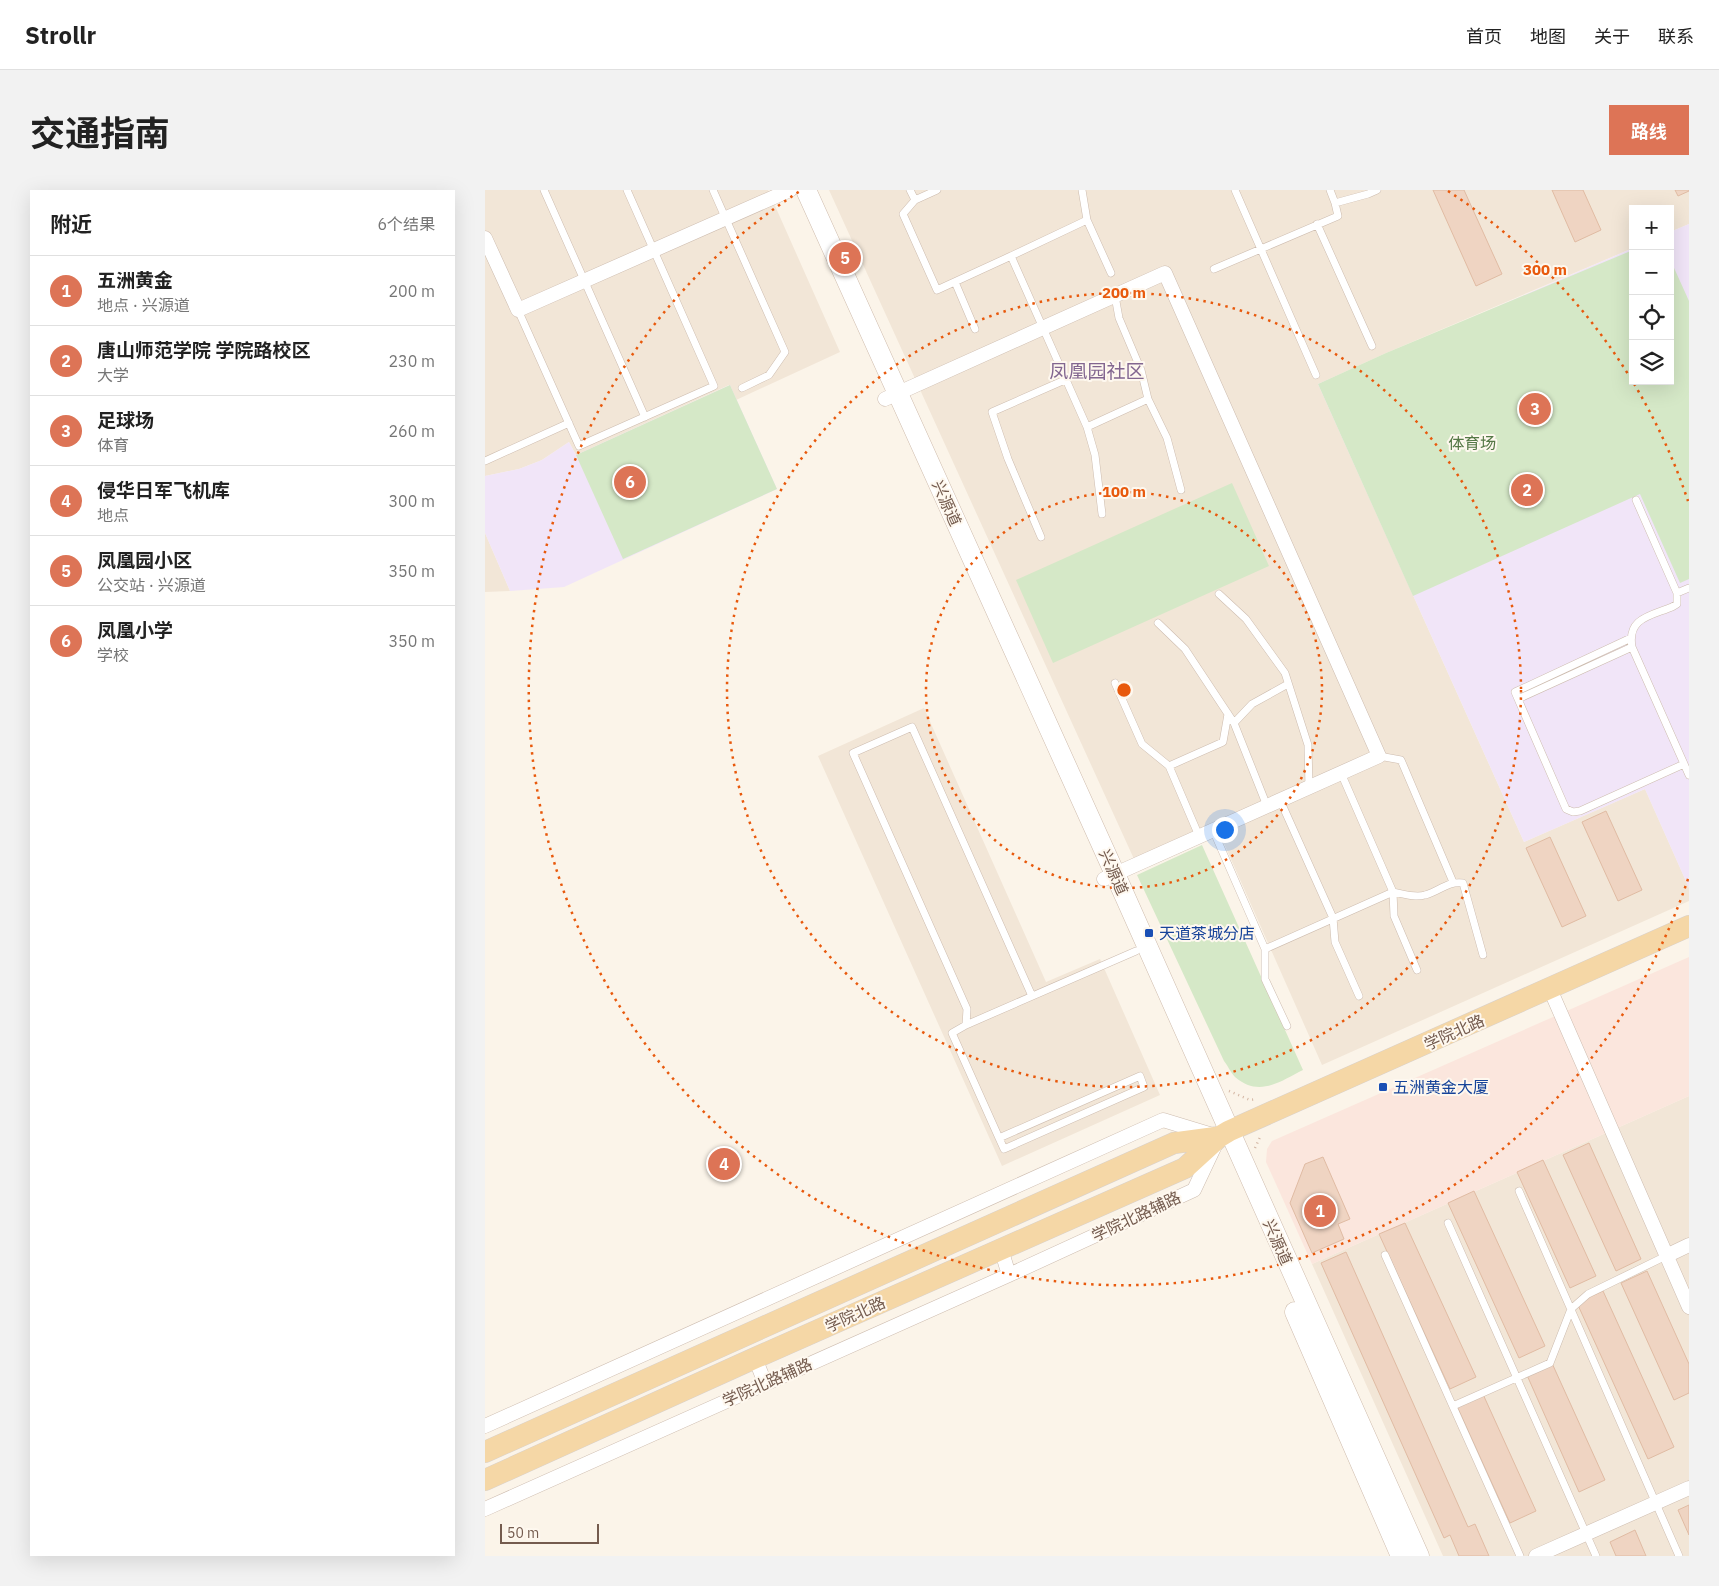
<!DOCTYPE html>
<html lang="zh">
<head>
<meta charset="utf-8">
<style>
	:root { --surface:#fff; --page:#f2f2f2; --text:#222; --muted:#767676; --line:#e0e0e0; --accent:#dd7456 }
	body { margin:0; font-family:"IBM Plex Sans","Noto Sans SC",sans-serif; background:var(--page); color:var(--text) }
	.controls { position:absolute; right:15px; top:15px; display:grid; overflow:hidden; border-radius:0px; box-shadow:0 5px 20px #0002 }
	.controls button { width:45px; height:45px; display:grid; place-items:center; padding:0; border:0; border-bottom:1px solid var(--line); background:var(--surface); color:var(--text); font:25px sans-serif }
	.scale { position:absolute; left:15px; bottom:12px; width:99px; box-sizing:border-box; padding-left:5px; border:2px solid #745b4e; border-top:0; font-size:14px; line-height:18px; white-space:nowrap; color:#745b4e; -webkit-text-stroke:4px #fef8ef; paint-order:stroke }
	.you { position:absolute; left:739px; top:639px; width:18px; height:18px; margin:-12px; border:4px solid #fff; border-radius:50%; background:#1a73e8; box-shadow:0 0 0 8px #1a73e833 }
	.badge { display:grid; place-items:center; width:32px; height:32px; border-radius:50%; background:var(--accent); color:#fff; font-size:16px; font-weight:700 }
	.pin { position:absolute; translate:-50% -50%; border:2px solid #fff; box-shadow:0 1px 5px #0006 }
	.list { margin:0; padding:0; list-style:none }
	h2 { display:flex; justify-content:space-between; align-items:center; height:65px; margin:0; padding:0 20px; font-size:21px }
	h2 small { font-size:16px; font-weight:400; color:var(--muted) }
	.list li { display:grid; grid-template-columns:32px 1fr auto; gap:15px; align-items:center; box-sizing:border-box; height:70px; padding:0 20px; border-top:1px solid var(--line) }
	.list b { display:block; font-size:19px; white-space:nowrap }
	.list p { margin:0; font-size:16px; white-space:nowrap; color:var(--muted) }
	.list em { font-size:16px; font-style:normal; color:var(--muted) }
	.icon { flex:none; width:28px; height:28px; fill:none; stroke:currentColor; stroke-width:2; stroke-linecap:round; stroke-linejoin:round }
	.map { position:relative; flex:none; width:1204px; height:1366px; overflow:hidden; border-radius:0px }
	header { display:flex; align-items:center; gap:30px; box-sizing:border-box; height:70px; padding:0 25px; background:var(--surface); border-bottom:1px solid var(--line) }
	header strong { font-size:24px }
	nav { display:flex; gap:28px; margin-inline-start:auto; font-size:18px }
	.intro { display:flex; align-items:center; justify-content:space-between; box-sizing:border-box; height:120px; padding:0 30px }
	h1 { margin:0; font-size:35px }
	.button { padding:12px 22px; border-radius:0px; background:var(--accent); color:#fff; font-size:18px; font-weight:700 }
	main { display:flex; gap:30px; padding:0 30px }
	aside { flex:1; background:var(--surface); border-radius:0px; box-shadow:0 5px 20px #0002 }
	.map>svg:first-child { display:block }
	.residential { fill:#f2e6d7 }
	.commercial { fill:#fbe6dd }
	.education { fill:#f1e5f8 }
	.green { fill:#d5e8c7 }
	.building { fill:#efd4c2; stroke:#e0bba3 }
	.lines { fill:none; stroke-linecap:round; stroke-linejoin:round }
	.service-casing { stroke:#cdbcaf; stroke-width:8 }
	.minor-casing { stroke:#cdbcaf; stroke-width:15 }
	.secondary-casing { stroke:#cfbcad; stroke-width:21 }
	.primary-casing { stroke:#d8d1cd; stroke-width:22 }
	.path { stroke:#d4b7a5; stroke-width:2.5; stroke-dasharray:1 4; stroke-linecap:butt }
	.service { stroke:#fff; stroke-width:7 }
	.minor { stroke:#fff; stroke-width:14 }
	.secondary { stroke:#fff; stroke-width:20 }
	.primary { stroke:#f5d7a6; stroke-width:21 }
	.ring { fill:none; stroke:#e8590c; stroke-width:2.5; stroke-dasharray:2.5 5 }
	.transit-dot { fill:#1a4fb4; stroke:#fef8ef; stroke-width:2 }
	.labels { text-anchor:middle; dominant-baseline:central; stroke-width:4; stroke-linejoin:round; paint-order:stroke }
	.park-label { font-size:16px; fill:#557846; stroke:#fef8ef }
	.street-label { font-size:16px; fill:#745b4e; stroke:#fef8ef }
	.transit-label { font-size:16px; fill:#164399; stroke:#fef8ef; text-anchor:start }
	.quarter-label { font-size:19px; fill:#826690; stroke:#fef8ef }
	.centre { fill:#e8590c; stroke:#fef8ef; stroke-width:2.5 }
	.ring-label { font-size:15px; text-anchor:middle; font-weight:bold; fill:#e8590c; stroke:#fef8ef; stroke-width:4; stroke-linejoin:round; paint-order:stroke }
</style>
</head>
<body>
<header>
<strong>Strollr</strong>
<nav><a>首页</a><a>地图</a><a>关于</a><a>联系</a></nav>
</header>
<div class="intro"><h1>交通指南</h1><a class="button">路线</a></div>
<main>
<aside>
<h2>附近<small>6个结果</small></h2>
<ul class="list">
<li><span class="badge">1</span><div><b>五洲黄金</b><p>地点 · 兴源道</p></div><em>200 m</em></li>
<li><span class="badge">2</span><div><b>唐山师范学院 学院路校区</b><p>大学</p></div><em>230 m</em></li>
<li><span class="badge">3</span><div><b>足球场</b><p>体育</p></div><em>260 m</em></li>
<li><span class="badge">4</span><div><b>侵华日军飞机库</b><p>地点</p></div><em>300 m</em></li>
<li><span class="badge">5</span><div><b>凤凰园小区</b><p>公交站 · 兴源道</p></div><em>350 m</em></li>
<li><span class="badge">6</span><div><b>凤凰小学</b><p>学校</p></div><em>350 m</em></li>
</ul>
</aside>
<div class="map">
<svg width="1204" height="1366" viewBox="0 0 1204 1366">
	<rect width="100%" height="100%" fill="#fbf4e9"/>
	<path class="residential" d="M0 0H283L355 162 251 210 244 195 91 265 84 252 57 270 34 279 0 286Z
		M344 0H1204V34L1185 42V19H1148V58L901 163 833 194 1039 652 1160 599 1204 698V711L837 875 730 633 649 669Z
		M0 343 25 401 0 402Z
		M439 518 561 792 615 769 675 905 517 976 333 566Z
		M1204 906V1366H958L827 1074Z"/>
	<path class="commercial" d="M1204 767V906L827 1074 781 972 782 959 787 951Z"/>
	<path class="education" d="M1204 34V698L1160 599 1039 652 833 194 1148 58V191H1185V42Z
		M245 195 292 299 79 397 25 401 0 343V286L34 279 57 270 84 252 91 265Z"/>
	<path class="green" d="M1148 60V191H1185V69L1204 111V389L1195 393 1155 304 928 406 833 194 901 163Z
		M245 195 292 299 138 369 91 265Z
		M747 293 784 376 568 473 531 390Z
		M717 655 818 880C796 891 774 908 750 887 746 883 743 876 739 871L652 685Z"/>
	<path class="building" d="M948 0H979L1017 84 991 96Z
		M1067 0H1098L1116 40 1090 52Z
		M1190 0H1204V1L1193 6Z
		M1121 621 1157 700 1133 711 1097 632Z
		M1065 647 1101 726 1077 737 1041 658Z
		M1104 953 1156 1069 1131 1081 1078 965Z
		M224 975a15 15 0 1 1 30 0a15 15 0 1 1-30 0Z
		M838 967 865 1029 853 1034 859 1049 827 1063 805 1013 820 974Z
		M1058 970 1111 1086 1085 1098 1032 982Z
		M989 1001 1060 1156 1034 1168 963 1013Z
		M920 1033 991 1187 965 1199 894 1044Z
		M861 1062 983 1337 990 1334 1004 1366H974L965 1345 959 1348 836 1073Z
		M1162 1081 1204 1174V1203L1189 1210 1136 1093Z
		M1118 1101 1189 1257 1163 1269 1092 1113Z
		M1066 1171 1120 1290 1094 1302 1041 1183Z
		M997 1202 1051 1321 1025 1333 971 1214Z
		M1204 1315V1345L1193 1320Z
		M1150 1340 1161 1366H1131L1125 1352Z"/>
	<g class="lines">
		<defs>
			<path id="service" d="M59 0 160 227
				M228 0 300 162 284 185 257 198
				M425 0 430 10
				M452 0 430 10 418 24 452 100 526 66 602 237 610 265 617 324
				M750 0 831 185
				M845 0 850 13
				M602 30 626 83
				M832 34 887 156
				M526 66 602 30 597 0
				M729 79 853 26 850 13 883 4 892 0
				M470 92 490 139
				M630 106 634 128 656 180 663 209 682 248 696 300
				M33 120 94 256 229 196 142 0
				M602 237 663 209
				M0 271 84 233
				M1151 310 1192 403V414L1187 417C1165 426 1142 428 1147 457L1204 585
				M556 347 523 269 507 222 582 189
				M1192 403 1204 398
				M734 404 761 429 800 483 823 555 824 597
				M673 433 700 459 749 533 782 616
				M1147 457 1033 509 1081 619 1088 622 1095 621 1199 574
				M630 493 657 554 684 576 714 646
				M1033 509 1030 502 1146 448
				M749 533 767 514 803 494
				M894 566 916 570 968 692
				M684 576 738 552 743 524
				M856 583 908 702 909 726 932 780
				M795 610 848 728 850 752 874 806
				M728 640 780 759V789L802 836
				M780 759 908 702C919 704 930 708 940 705 955 701 962 691 978 693L998 765
				M481 835 651 761
				M514 948 655 886 659 897 519 959 514 948 467 843 481 835 482 819 368 563 427 537 547 806
				M1034 1001 1194 1366
				M963 1033 1111 1366
				M900 1065 1035 1366
				M968 1216 1065 1173 1086 1119 1103 1104 1181 1066"/>
			<path id="minor" d="M0 48 33 120 305 0
				M400 209 680 83 894 566 619 689
				M1065 799 1204 1117
				M516 1059 524 1085
				M1181 1066 1204 1055
				M270 1168 280 1193
				M0 1236 678 930 734 947 709 1000 524 1085 0 1319
				M1051 1366 1204 1298"/>
			<path id="secondary" d="M321 0 630 684 934 1366
				M810 1122 916 1366"/>
			<path id="primary" d="M0 1262 689 953 734 947
				M0 1290 270 1168 700 978 734 947 744 941 1204 736"/>
		</defs>
		<use href="#service" class="service-casing"/>
		<use href="#minor" class="minor-casing"/>
		<use href="#secondary" class="secondary-casing"/>
		<use href="#primary" class="primary-casing"/>
		<path class="path" d="M744 901 765 910 772 909
			M770 958 776 945"/>
		<use href="#service" class="service"/>
		<use href="#minor" class="minor"/>
		<use href="#secondary" class="secondary"/>
		<use href="#primary" class="primary"/>
	</g>
	<g class="ring">
		<circle cx="639" cy="500" r="198"/>
		<circle cx="639" cy="500" r="397"/>
		<path d="M1203 689A595 595 0 1 1 315 1M963 1A595 595 0 0 1 1203 311"/>
	</g>
	<g class="transit-dot">
		<rect x="659" y="738" width="10" height="10" rx="2.5"/>
		<rect x="893" y="892" width="10" height="10" rx="2.5"/>
	</g>
	<g class="labels">
		<g class="park-label">
			<text x="987" y="253">体育场</text>
		</g>
		<g class="street-label">
			<text transform="translate(462 313) rotate(66)">兴源道</text>
			<text transform="translate(629 682) rotate(66)">兴源道</text>
			<text transform="translate(969 842) rotate(-24)">学院北路</text>
			<text transform="translate(651 1026) rotate(-25)">学院北路辅路</text>
			<text transform="translate(793 1052) rotate(66)">兴源道</text>
			<text transform="translate(370 1124) rotate(-24)">学院北路</text>
			<text transform="translate(282 1192) rotate(-24)">学院北路辅路</text>
		</g>
		<g class="transit-label">
			<text x="674" y="743">天道茶城分店</text>
			<text x="908" y="897">五洲黄金大厦</text>
		</g>
		<g class="quarter-label">
			<text x="612" y="181">凤凰园社区</text>
		</g>
	</g>
	<circle cx="639" cy="500" r="8" class="centre"/>
	<g class="ring-label">
		<text x="1060" y="85">300 m</text>
		<text x="639" y="108">200 m</text>
		<text x="639" y="307">100 m</text>
	</g>
</svg>
<div class="controls">
<button>+</button>
<button>−</button>
<button><svg class="icon" aria-label="locate" viewBox="0 0 24 24"><circle cx="12" cy="12" r="6"/><path d="M12 2v4M12 18v4M2 12h4M18 12h4"/></svg></button>
<button><svg class="icon" aria-label="layers" viewBox="0 0 24 24"><path d="M12 4l9 5-9 5-9-5zM3 14l9 5 9-5"/></svg></button>
</div>
<div class="scale">50 m</div>
<div class="you"></div>
<div class="pin badge" style="left:835px;top:1021px">1</div>
<div class="pin badge" style="left:1042px;top:300px">2</div>
<div class="pin badge" style="left:1050px;top:219px">3</div>
<div class="pin badge" style="left:239px;top:974px">4</div>
<div class="pin badge" style="left:360px;top:68px">5</div>
<div class="pin badge" style="left:145px;top:292px">6</div>
</div>
</main>
</body>
</html>
